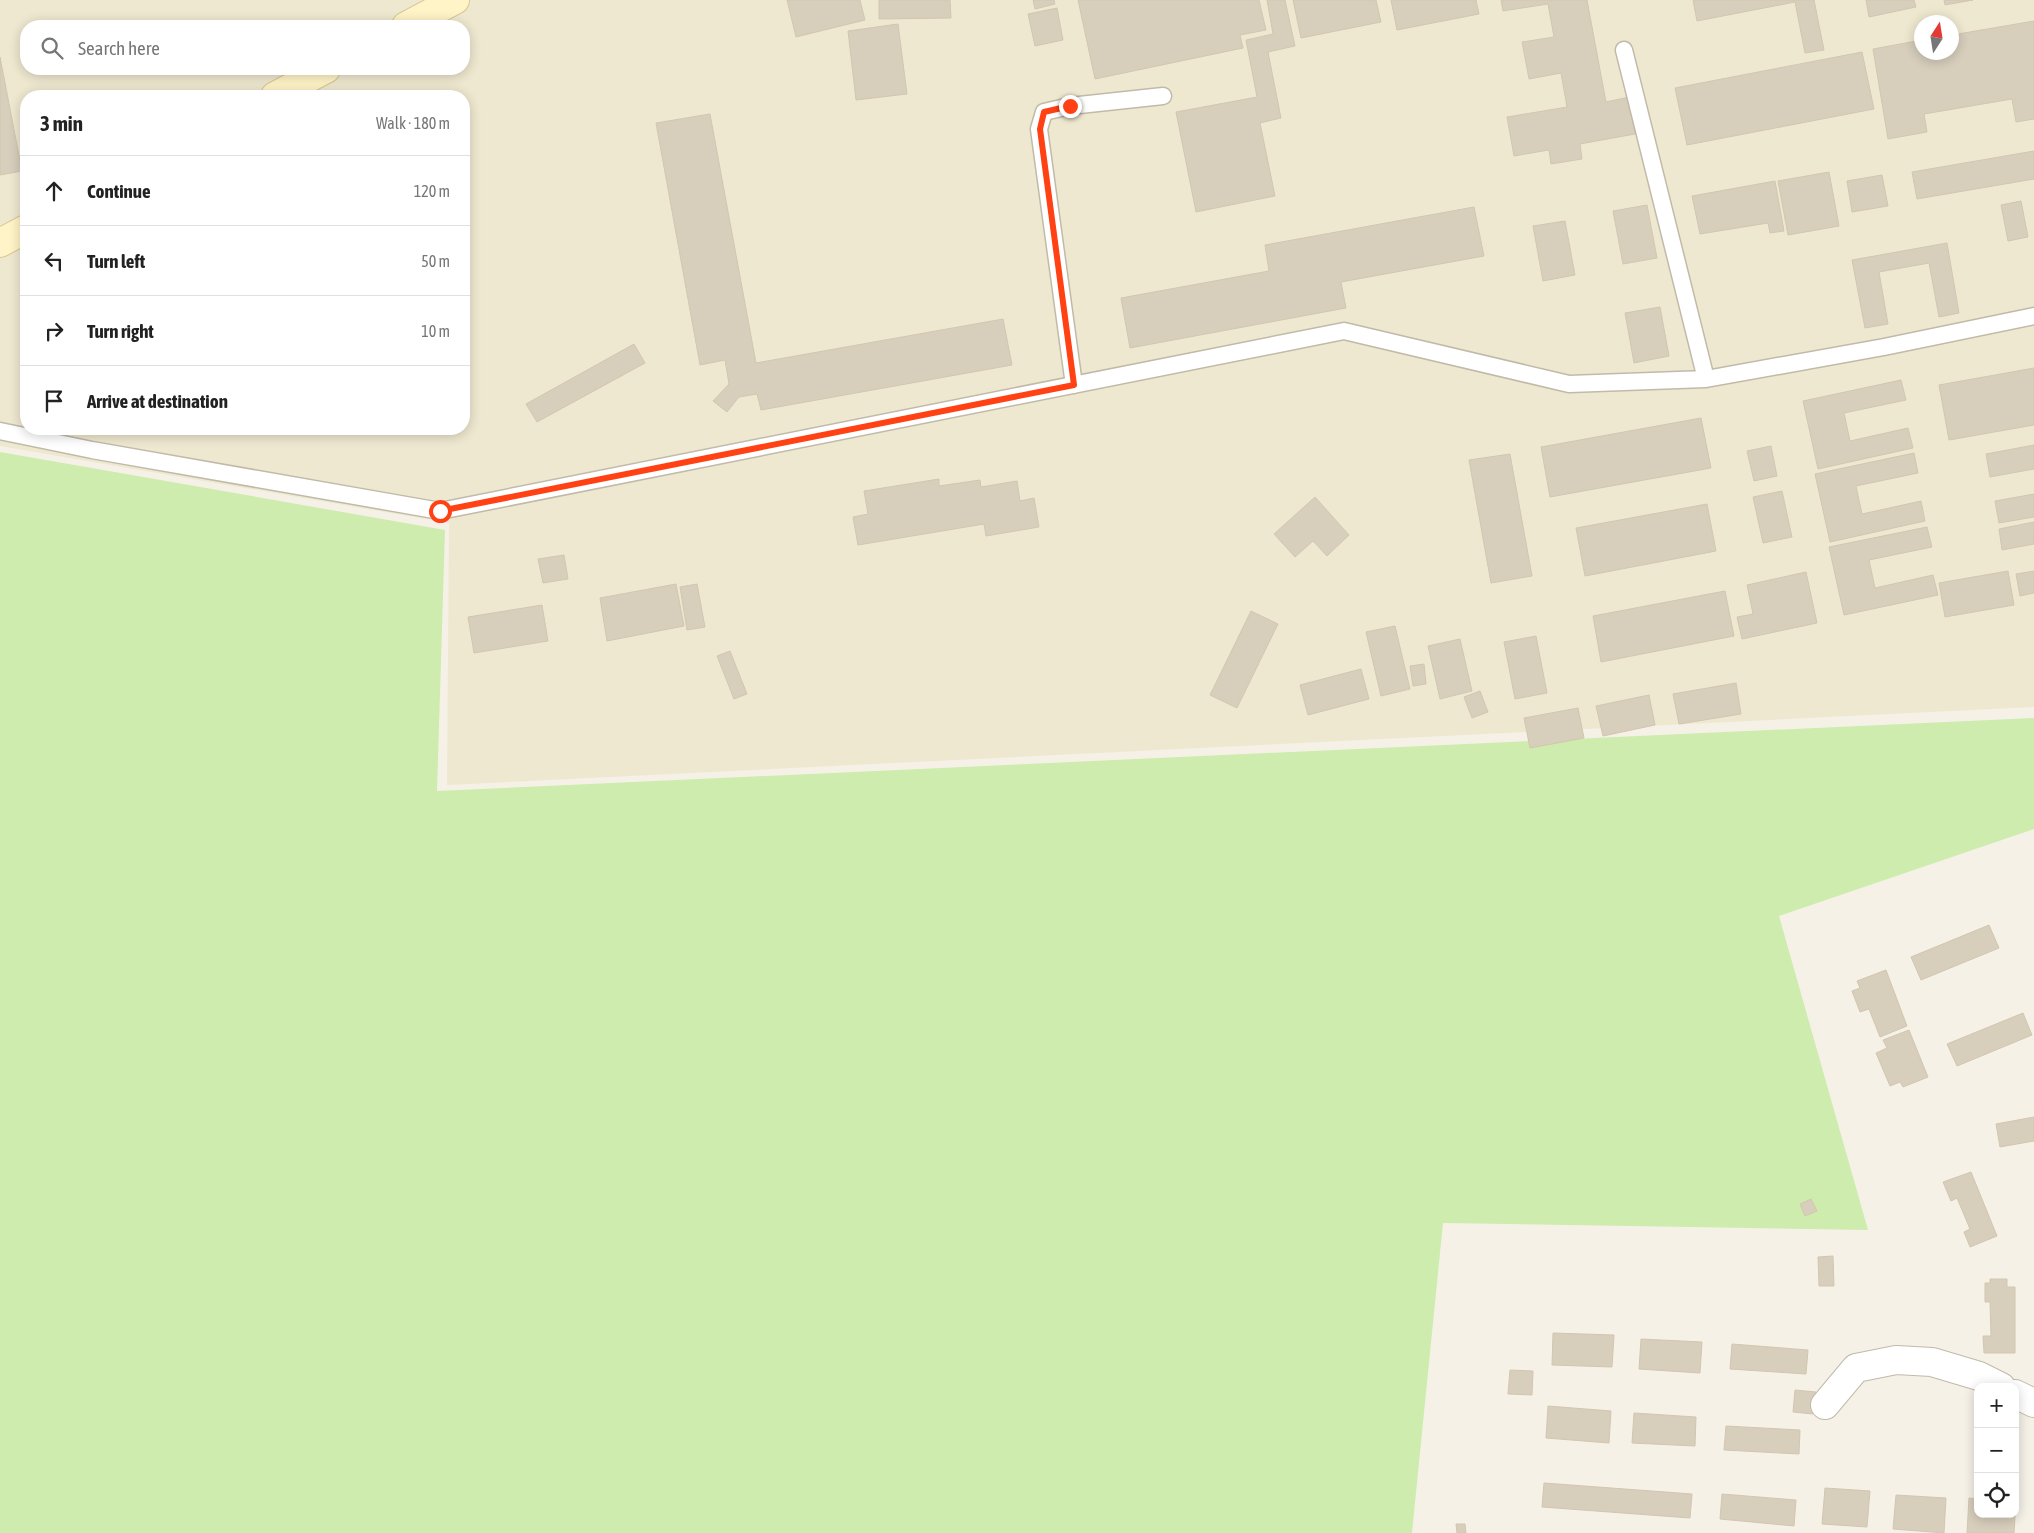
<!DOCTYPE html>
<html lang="en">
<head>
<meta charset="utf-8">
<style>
	:root { --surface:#fff; --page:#f6f6f6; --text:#222; --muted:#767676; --line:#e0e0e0 }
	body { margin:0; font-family:"Asap Condensed",sans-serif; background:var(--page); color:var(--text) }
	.controls { position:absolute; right:15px; bottom:15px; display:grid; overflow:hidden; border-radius:10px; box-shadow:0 2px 12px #0003 }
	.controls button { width:45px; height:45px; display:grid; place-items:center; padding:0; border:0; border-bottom:1px solid var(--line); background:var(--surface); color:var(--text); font:25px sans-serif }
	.compass { position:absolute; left:1914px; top:15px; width:45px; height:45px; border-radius:50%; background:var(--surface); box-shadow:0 2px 12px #0003; rotate:12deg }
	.stop { position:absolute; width:15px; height:15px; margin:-11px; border:4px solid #ff4114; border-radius:50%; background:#fff }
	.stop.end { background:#ff4114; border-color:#fff; box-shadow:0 1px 5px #0008 }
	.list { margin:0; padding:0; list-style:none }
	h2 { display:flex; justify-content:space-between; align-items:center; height:65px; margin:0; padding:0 20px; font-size:21px }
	h2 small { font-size:16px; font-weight:400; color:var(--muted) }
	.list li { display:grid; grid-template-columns:32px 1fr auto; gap:15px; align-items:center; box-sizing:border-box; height:70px; padding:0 20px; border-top:1px solid var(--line) }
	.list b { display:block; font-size:19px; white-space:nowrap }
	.list em { font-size:16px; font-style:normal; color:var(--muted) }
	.icon { flex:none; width:28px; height:28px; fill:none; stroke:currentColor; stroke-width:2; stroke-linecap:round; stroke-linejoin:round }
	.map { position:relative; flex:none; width:2034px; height:1533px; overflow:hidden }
	.search { position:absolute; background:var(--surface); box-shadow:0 2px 12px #0003; left:20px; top:20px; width:450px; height:55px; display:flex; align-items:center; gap:12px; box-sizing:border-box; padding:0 18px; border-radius:20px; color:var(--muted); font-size:19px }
	.panel { position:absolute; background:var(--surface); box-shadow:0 2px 12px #0003; left:20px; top:90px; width:450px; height:345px; border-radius:20px }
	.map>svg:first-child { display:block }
	.education { fill:#efe8d0; fill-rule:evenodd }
	.green { fill:#cdecad }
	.building { fill:#d7cebc; stroke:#d3c6af }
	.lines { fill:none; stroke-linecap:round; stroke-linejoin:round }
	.lane-casing { stroke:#c1baa9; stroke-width:19 }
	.street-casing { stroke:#c1baa9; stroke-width:30 }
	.secondary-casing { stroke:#d8c894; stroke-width:30 }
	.lane { stroke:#fff; stroke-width:16 }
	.street { stroke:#fff; stroke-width:28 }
	.secondary { stroke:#fff4c7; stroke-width:28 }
	.route { stroke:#ff4114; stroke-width:6 }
</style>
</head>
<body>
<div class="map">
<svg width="2034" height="1533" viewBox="0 0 2034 1533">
	<rect width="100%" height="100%" fill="#f5f1e7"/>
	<path class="education" d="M0 0H2034V707L447 785 449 523 0 446ZM1922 22H1952V52H1922ZM26 26H464V69H26ZM26 96H464V429H26Z"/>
	<path class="green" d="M0 452 445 530 437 791 2034 718V829L1779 916 1868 1230 1443 1223 1412 1533H0Z"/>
	<path class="building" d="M787 0H860L865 20 796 37Z
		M879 0H950L951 18 879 19Z
		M1033 0H1054L1055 4 1035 9Z
		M1078 0H1259L1266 30 1240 35 1243 48 1095 79Z
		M1267 0H1285L1295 46 1268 52 1281 118 1260 123 1275 196 1196 212 1176 112 1257 97 1246 40 1273 34Z
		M1293 0H1376L1381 22 1301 38Z
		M1391 0H1476L1479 14 1397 30Z
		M1501 0H1587L1606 102 1629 97 1635 134 1580 144 1582 159 1551 164 1549 150 1514 156 1507 117 1567 107 1561 73 1529 79 1522 42 1554 37 1548 4 1503 11Z
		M1693 0H1814L1824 50 1805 53 1795 2 1697 21Z
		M1866 0H1914L1916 7 1869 17Z
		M1944 0H1973L1945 5Z
		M1057 8 1063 40 1035 46 1028 14Z
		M2034 21V119L2016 122 2012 99 1924 114 1927 132 1888 139 1873 49 1922 40V52H1952V35Z
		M898 24 907 94 856 100 848 31Z
		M1862 52 1874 109 1687 145 1675 88Z
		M0 57 22 171 0 175Z
		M710 114 756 363 1003 319 1012 365 761 410 757 394 739 397 727 412 713 401 729 384 725 360 700 365 656 123Z
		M2034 151V179L1917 199 1912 172Z
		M1829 172 1839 226 1788 235 1778 181Z
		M1882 175 1888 206 1852 212 1847 181Z
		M1775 181 1784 231 1770 233 1768 223 1700 234 1692 196Z
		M2021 201 2028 237 2008 241 2001 205Z
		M1647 205 1657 258 1623 264 1613 211Z
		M1474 207 1484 256 1341 282 1346 308 1130 348 1121 298 1269 271 1265 245Z
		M1565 221 1575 275 1543 281 1533 226Z
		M1947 243 1959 313 1939 317 1929 263 1879 272 1888 324 1865 328 1852 260Z
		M1660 307 1669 356 1634 363 1625 313Z
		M634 344 645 363 537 422 526 404Z
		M2034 368V425L1949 440 1939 385Z
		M1901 380 1906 400 1844 413 1850 441 1908 428 1913 448 1818 469 1803 401Z
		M1701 418 1711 468 1550 497 1541 447Z
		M2034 445V469L1990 477 1986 454Z
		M1771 446 1777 476 1754 481 1747 451Z
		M1914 453 1918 473 1856 486 1862 514 1921 501 1925 521 1830 542 1815 474Z
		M1510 454 1532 576 1491 583 1469 460Z
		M939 479V486L980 480 981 487 1017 481 1020 501 1034 498 1039 527 986 536 984 524 858 545 853 517 868 514 864 491Z
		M1782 491 1792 537 1763 543 1753 497Z
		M2034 494V517L1999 523 1995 501Z
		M1315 497 1349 535 1327 556 1313 541 1295 557 1274 534Z
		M1707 504 1716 551 1585 576 1576 528Z
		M2034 522V544L2002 550 1999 529Z
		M1927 527 1932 547 1869 560 1875 588 1933 575 1938 595 1844 615 1829 547Z
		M564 555 568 579 543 583 538 559Z
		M2008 571 2014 605 1945 617 1939 583Z
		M2034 571V593L2020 596 2016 574Z
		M1806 572 1817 623 1742 639 1737 617 1753 614 1747 585Z
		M676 584 684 626 607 641 600 598Z
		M697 584 705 627 687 630 680 587Z
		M1725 591 1734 636 1601 662 1593 616Z
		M542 605 548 641 474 653 468 617Z
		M1251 611 1278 624 1237 708 1210 695Z
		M1395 626 1410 689 1381 696 1366 632Z
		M1536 636 1547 693 1515 699 1504 642Z
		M1460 639 1472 691 1440 699 1428 646Z
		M730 651 747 694 734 699 717 656Z
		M1424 664 1426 684 1413 686 1410 666Z
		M1361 669 1369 699 1308 715 1300 685Z
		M1736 683 1741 714 1679 724 1673 694Z
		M1480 691 1488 712 1472 718 1464 697Z
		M1649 695 1655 725 1603 736 1596 706Z
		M1578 708 1584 738 1530 748 1524 718Z
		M1989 925 1999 948 1921 980 1911 957Z
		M1886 970 1907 1026 1880 1037 1869 1009 1860 1012 1852 991 1860 988 1857 981Z
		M2023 1013 2032 1035 1957 1066 1947 1044Z
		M1909 1030 1928 1077 1903 1087 1900 1082 1890 1086 1876 1053 1887 1048 1883 1040Z
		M2034 1117V1141L2000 1147 1996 1124Z
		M1971 1172 1997 1236 1970 1247 1964 1232 1970 1229 1957 1198 1951 1201 1943 1182Z
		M1811 1199 1817 1211 1805 1216 1800 1204Z
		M1833 1256 1834 1286H1819L1818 1257Z
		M1990 1279H2007V1287H2015V1353H1984L1983 1336H1991L1990 1302H1985V1283H1990Z
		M1553 1333 1614 1335 1612 1367 1552 1365Z
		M1641 1339 1702 1342 1700 1373 1639 1369Z
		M1732 1344 1808 1350 1806 1374 1730 1369Z
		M1510 1370 1533 1371 1532 1395 1508 1394Z
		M1795 1390 1816 1392 1813 1414 1793 1412Z
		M1548 1406 1611 1411 1609 1443 1546 1438Z
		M1634 1413 1696 1417 1695 1446 1632 1443Z
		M1726 1426 1800 1430 1799 1454 1724 1450Z
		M1544 1483 1692 1494 1690 1518 1542 1507Z
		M1825 1488 1870 1491 1867 1527 1822 1524Z
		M1722 1494 1796 1500 1794 1526 1720 1519Z
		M1896 1495 1946 1498 1944 1533 1893 1529Z
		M1969 1498 1978 1499V1514H2015L2016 1501 2014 1533H1967Z
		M1456 1524H1465L1466 1533H1457Z"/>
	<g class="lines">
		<defs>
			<path id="lane" d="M1624 50 1706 379
				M1074 385 1039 129 1044 112 1070 106 1163 96
				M0 431 92 450 440 511 1344 331 1569 384 1706 379 1884 347 2034 316"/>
			<path id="street" d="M2015 1394 2034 1403
				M1825 1405 1856 1368 1896 1360 1932 1362 1979 1376 2001 1387"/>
			<path id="secondary" d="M406 26 455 0
				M275 96 326 69
				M0 243 26 229"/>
		</defs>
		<use href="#lane" class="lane-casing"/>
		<use href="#street" class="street-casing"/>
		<use href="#secondary" class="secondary-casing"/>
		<use href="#lane" class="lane"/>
		<use href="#street" class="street"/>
		<use href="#secondary" class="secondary"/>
	</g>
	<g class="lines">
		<path class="route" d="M440 511 1074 385 1040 129 1044 112 1070 106"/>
	</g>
</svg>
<div class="controls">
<button>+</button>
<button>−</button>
<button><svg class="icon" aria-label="locate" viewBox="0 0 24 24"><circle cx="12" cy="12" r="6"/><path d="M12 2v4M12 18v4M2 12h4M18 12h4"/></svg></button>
</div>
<svg class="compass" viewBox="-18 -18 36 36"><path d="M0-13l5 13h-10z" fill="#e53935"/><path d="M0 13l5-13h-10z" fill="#767676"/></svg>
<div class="stop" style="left:440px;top:511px"></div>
<div class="stop end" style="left:1070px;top:106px"></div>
<div class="search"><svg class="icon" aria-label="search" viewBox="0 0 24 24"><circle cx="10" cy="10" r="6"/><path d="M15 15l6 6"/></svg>Search here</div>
<section class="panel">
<h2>3 min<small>Walk · 180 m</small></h2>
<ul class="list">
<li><svg class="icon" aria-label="ahead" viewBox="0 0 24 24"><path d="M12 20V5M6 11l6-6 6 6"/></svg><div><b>Continue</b></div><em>120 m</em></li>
<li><svg class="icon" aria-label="left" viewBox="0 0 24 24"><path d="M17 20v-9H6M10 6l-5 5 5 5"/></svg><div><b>Turn left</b></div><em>50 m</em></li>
<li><svg class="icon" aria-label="right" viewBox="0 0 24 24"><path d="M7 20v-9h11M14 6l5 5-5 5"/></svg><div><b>Turn right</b></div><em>10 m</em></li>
<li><svg class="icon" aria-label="arrive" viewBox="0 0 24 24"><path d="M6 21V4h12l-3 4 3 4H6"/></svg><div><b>Arrive at destination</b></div></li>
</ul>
</section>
</div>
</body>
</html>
